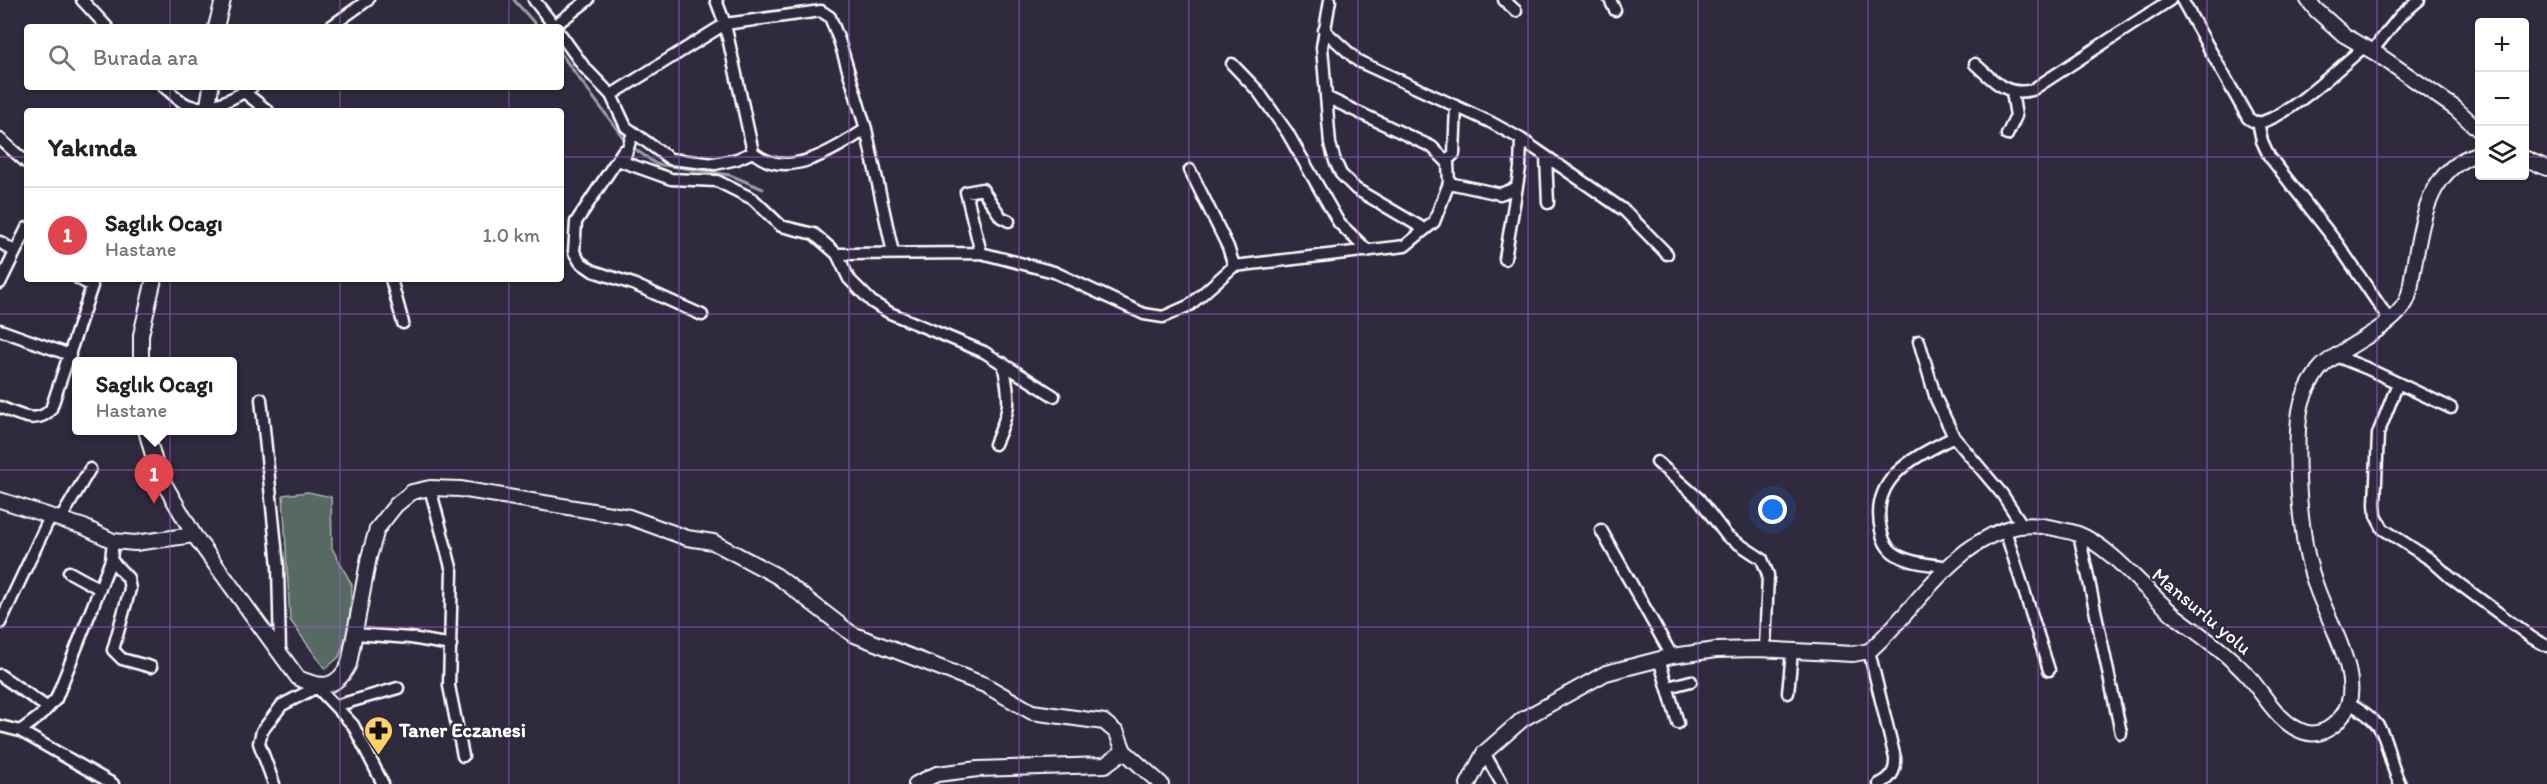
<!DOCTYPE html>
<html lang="tr">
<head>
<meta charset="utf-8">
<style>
	:root { --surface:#fff; --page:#f2f2f2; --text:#202124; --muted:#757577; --line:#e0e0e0; --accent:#b45309 }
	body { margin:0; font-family:Itim,sans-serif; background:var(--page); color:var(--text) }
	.controls { position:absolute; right:18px; top:18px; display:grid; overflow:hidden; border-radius:6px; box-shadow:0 2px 4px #0004 }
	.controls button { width:54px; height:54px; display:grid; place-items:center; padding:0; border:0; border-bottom:2px solid var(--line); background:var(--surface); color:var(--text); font:30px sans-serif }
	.you { position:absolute; left:1773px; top:510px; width:21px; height:21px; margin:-15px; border:4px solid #fff; border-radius:50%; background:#1a73e8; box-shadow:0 0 0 9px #1a73e833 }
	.badge { display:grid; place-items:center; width:39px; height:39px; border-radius:50%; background:var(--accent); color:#fff; font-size:20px; font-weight:700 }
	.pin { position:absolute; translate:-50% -50px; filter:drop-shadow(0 2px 3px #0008) }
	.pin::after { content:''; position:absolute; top:32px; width:21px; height:18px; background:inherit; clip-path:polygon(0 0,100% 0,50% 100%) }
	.popup { position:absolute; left:72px; top:357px; width:165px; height:78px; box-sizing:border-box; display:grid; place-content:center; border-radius:6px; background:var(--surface); filter:drop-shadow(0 2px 4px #0005); font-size:20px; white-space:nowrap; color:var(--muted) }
	.popup b { font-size:22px; color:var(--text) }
	.popup::after { content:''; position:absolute; left:50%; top:100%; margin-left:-12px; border:12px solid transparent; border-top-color:var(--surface) }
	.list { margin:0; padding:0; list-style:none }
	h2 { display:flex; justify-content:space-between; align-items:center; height:78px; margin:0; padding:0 24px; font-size:26px }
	h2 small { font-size:20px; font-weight:400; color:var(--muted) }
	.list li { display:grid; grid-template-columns:39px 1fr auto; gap:18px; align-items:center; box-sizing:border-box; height:96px; padding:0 24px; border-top:2px solid var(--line) }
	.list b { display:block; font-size:22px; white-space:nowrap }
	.list p { margin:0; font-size:20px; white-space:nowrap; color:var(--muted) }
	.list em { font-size:20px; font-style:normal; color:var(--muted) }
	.icon { flex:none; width:33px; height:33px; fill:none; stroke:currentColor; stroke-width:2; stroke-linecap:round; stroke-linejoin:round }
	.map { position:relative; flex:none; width:2547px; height:784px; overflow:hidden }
	.search { position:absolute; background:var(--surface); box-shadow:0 2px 4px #0004; left:24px; top:24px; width:540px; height:66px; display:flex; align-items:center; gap:15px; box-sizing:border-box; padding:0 21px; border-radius:6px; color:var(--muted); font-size:22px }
	.panel { position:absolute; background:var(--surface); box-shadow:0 2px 4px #0004; left:24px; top:108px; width:540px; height:174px; border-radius:6px }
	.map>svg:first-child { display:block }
	.green { fill:#576962; stroke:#abb4b0; stroke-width:1.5 }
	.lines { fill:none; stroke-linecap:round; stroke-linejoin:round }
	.stream { stroke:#93a0ad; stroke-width:3 }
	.street-casing { stroke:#fff; stroke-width:15 }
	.secondary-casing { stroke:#fff; stroke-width:18 }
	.street { stroke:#2f2a3d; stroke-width:10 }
	.secondary { stroke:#2f2a3d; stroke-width:14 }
	.grid { fill:none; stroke:#9c61cf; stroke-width:1.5; stroke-opacity:0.55 }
	.labels { text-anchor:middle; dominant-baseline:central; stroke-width:4.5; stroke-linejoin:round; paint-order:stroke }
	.street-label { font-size:20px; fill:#fff; stroke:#2f2a3d }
	.poi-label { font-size:20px; font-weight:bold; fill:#fff; stroke:#2f2a3d; text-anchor:start }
</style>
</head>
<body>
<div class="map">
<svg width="2547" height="784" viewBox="0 0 2547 784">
	<rect width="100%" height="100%" fill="#2f2a3d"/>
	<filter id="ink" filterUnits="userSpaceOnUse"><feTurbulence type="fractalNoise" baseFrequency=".0167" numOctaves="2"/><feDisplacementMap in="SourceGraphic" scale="12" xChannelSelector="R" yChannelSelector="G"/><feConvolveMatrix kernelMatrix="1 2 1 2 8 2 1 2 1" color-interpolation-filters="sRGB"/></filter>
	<g filter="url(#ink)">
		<path class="green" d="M308 492 331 497 332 548 352 585 349 628 339 657 325 669 290 620 283 495Z"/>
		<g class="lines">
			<path class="stream" d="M514 0 538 27
				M561 54 628 144 656 164 730 175 763 189"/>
			<defs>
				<path id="street" d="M82 0 107 27
					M534 0 555 27
					M716 0 725 24 753 152
					M1330 0 1322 47 1330 144 1335 161 1341 174 1356 189 1424 229
					M1504 0 1516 11
					M1610 0 1615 10
					M2182 0 2248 118C2253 122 2259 124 2265 121 2293 112 2340 67 2364 47
					M554 26 588 0
					M330 27 368 0
					M1324 30 1358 61 1490 122 1521 139 1625 211 1667 254
					M561 35 584 67 611 95 626 127 670 159 715 164 737 159 753 152C787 182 835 149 866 129L839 40 830 17 821 11 725 24 611 95
					M2372 51 2400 16 2419 0
					M1232 64 1258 91 1287 132 1339 223 1368 251
					M1975 64C1993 80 2006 97 2032 90L2170 0
					M164 87C171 92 180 102 188 105 209 112 235 98 252 87
					M244 92 268 111
					M2258 122 2262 141 2269 156 2337 243 2390 321
					M866 129 893 253
					M633 133 623 162 671 179 717 181 753 199 781 226 814 234 837 254 981 253 1054 272 1144 314 1163 317 1190 305 1234 266 1405 246 1434 222 1449 183 1448 163 1432 147 1326 97
					M2007 135 2016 116 2012 92
					M0 139 27 163
					M623 151 576 222 574 252 580 262 593 271 633 284 702 315
					M1546 157 1548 203
					M1446 161 1454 154 1456 106
					M1190 170 1228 247 1234 266
					M1449 183 1500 194 1516 188
					M0 242 15 252
					M981 253 966 192 982 189 1001 217 1009 221
					M837 254 849 279 872 302 890 313 984 352 1054 396
					M1505 259 1520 168 1521 139
					M391 279 403 323
					M0 283 27 228
					M0 330 70 355
					M1919 341 1936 399 1954 437 2002 494 2023 526
					M2336 356 2366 368 2451 408
					M2398 383 2378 434 2375 504 2376 516 2383 529 2431 560 2450 577 2532 638 2547 646
					M261 399 278 566 280 652
					M0 407C17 414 37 426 51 409L92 286 79 279
					M995 444C1011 408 1011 401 1003 363
					M1657 462 1699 499 1727 536 1762 559 1768 575 1765 649
					M430 488 452 571 449 686 463 756
					M60 520 90 469
					M1601 530 1672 656
					M2005 530 2049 670
					M2079 534 2121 733
					M111 560 128 578 130 589 113 650 122 659 151 667
					M1949 567C1933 564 1913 564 1899 556 1888 551 1883 541 1881 530 1869 477 1915 457 1954 437
					M69 572 100 589
					M0 623 50 517
					M355 634 411 638 451 645
					M1869 651 1895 758C1896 771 1891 779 1879 784
					M1659 659 1678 723
					M0 675 48 708
					M1668 687 1691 681
					M1788 693 1792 652
					M2349 703C2396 729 2380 744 2400 784
					M335 706 398 688
					M0 726 20 731 113 784
					M20 731 39 717 56 699 111 560 113 541
					M1484 753 1502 784
					M274 784 259 743 262 731 282 705 317 687 353 725 383 784"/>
				<path id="secondary" d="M2308 0 2316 10 2344 35 2377 54 2455 108 2480 131
					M216 27 223 0
					M207 111 211 87
					M2524 158 2547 168
					M141 362V335L154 279
					M146 430 158 473 194 535 298 678C321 688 336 690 349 664L369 557 377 529 396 505 412 492 430 488 460 489 629 517 687 538 713 542 777 576 852 634 985 685 1032 712 1104 722 1117 733 1124 751 1105 765 978 769 937 774 916 784
					M0 500 84 527 113 541 135 543 194 535
					M1124 751 1161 784
					M1468 784 1484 753 1523 719 1606 673 1672 656 1716 650 1758 649 1853 654 1869 651C1915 611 1945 552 2004 530 2020 524 2037 524 2054 528 2062 530 2070 531 2078 534 2110 546 2147 592 2174 615 2199 634 2226 652 2247 675 2265 695 2278 723 2304 732 2319 737 2333 728 2342 716 2368 683 2327 620 2316 586 2310 569 2305 548 2303 531 2298 500 2295 442 2300 411 2302 397 2310 382 2318 371 2325 361 2338 355 2348 348 2368 335 2394 323 2406 302 2411 293 2411 281 2413 271 2422 225 2426 168 2480 153"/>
			</defs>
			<use href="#street" class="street-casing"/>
			<use href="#secondary" class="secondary-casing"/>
			<use href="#street" class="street"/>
			<use href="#secondary" class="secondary"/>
		</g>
	</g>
	<path class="grid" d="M170 0V27M340 0V27M509 0V27M679 0V784M849 0V784M1019 0V784M1189 0V784M1358 0V784M1528 0V784M1698 0V784M1868 0V784M2038 0V784M2207 0V784M2377 0V784M170 87V111M340 87V111M509 87V111M0 157H27M561 157H2480M2524 157H2547M170 279V784M340 279V784M509 279V784M0 314H2547M0 470H2547M0 627H2547"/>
	<defs>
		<symbol id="pharmacy-pin" viewBox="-11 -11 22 30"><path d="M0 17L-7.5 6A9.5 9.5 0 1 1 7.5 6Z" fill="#ffd166" stroke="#2f2a3d"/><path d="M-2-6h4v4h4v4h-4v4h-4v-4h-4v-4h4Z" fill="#111"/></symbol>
	</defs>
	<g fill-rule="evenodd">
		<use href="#pharmacy-pin" x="362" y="714" width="33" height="45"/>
	</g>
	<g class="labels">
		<g class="street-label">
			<text transform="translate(2202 611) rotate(40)">Mansurlu yolu</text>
		</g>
		<g class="poi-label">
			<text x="399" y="730">Taner Eczanesi</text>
		</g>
	</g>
</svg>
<div class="controls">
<button>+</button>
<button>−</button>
<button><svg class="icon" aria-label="layers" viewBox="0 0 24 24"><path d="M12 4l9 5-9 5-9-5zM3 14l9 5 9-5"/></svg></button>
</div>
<div class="you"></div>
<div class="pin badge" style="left:154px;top:504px;background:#e0444e">1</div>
<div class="popup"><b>Saglık Ocagı</b>Hastane</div>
<div class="search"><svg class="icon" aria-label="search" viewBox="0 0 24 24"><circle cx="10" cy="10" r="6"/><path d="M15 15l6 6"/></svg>Burada ara</div>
<section class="panel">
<h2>Yakında<small></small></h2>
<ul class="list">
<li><span class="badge" style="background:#e0444e">1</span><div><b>Saglık Ocagı</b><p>Hastane</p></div><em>1.0 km</em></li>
</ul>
</section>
</div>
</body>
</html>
